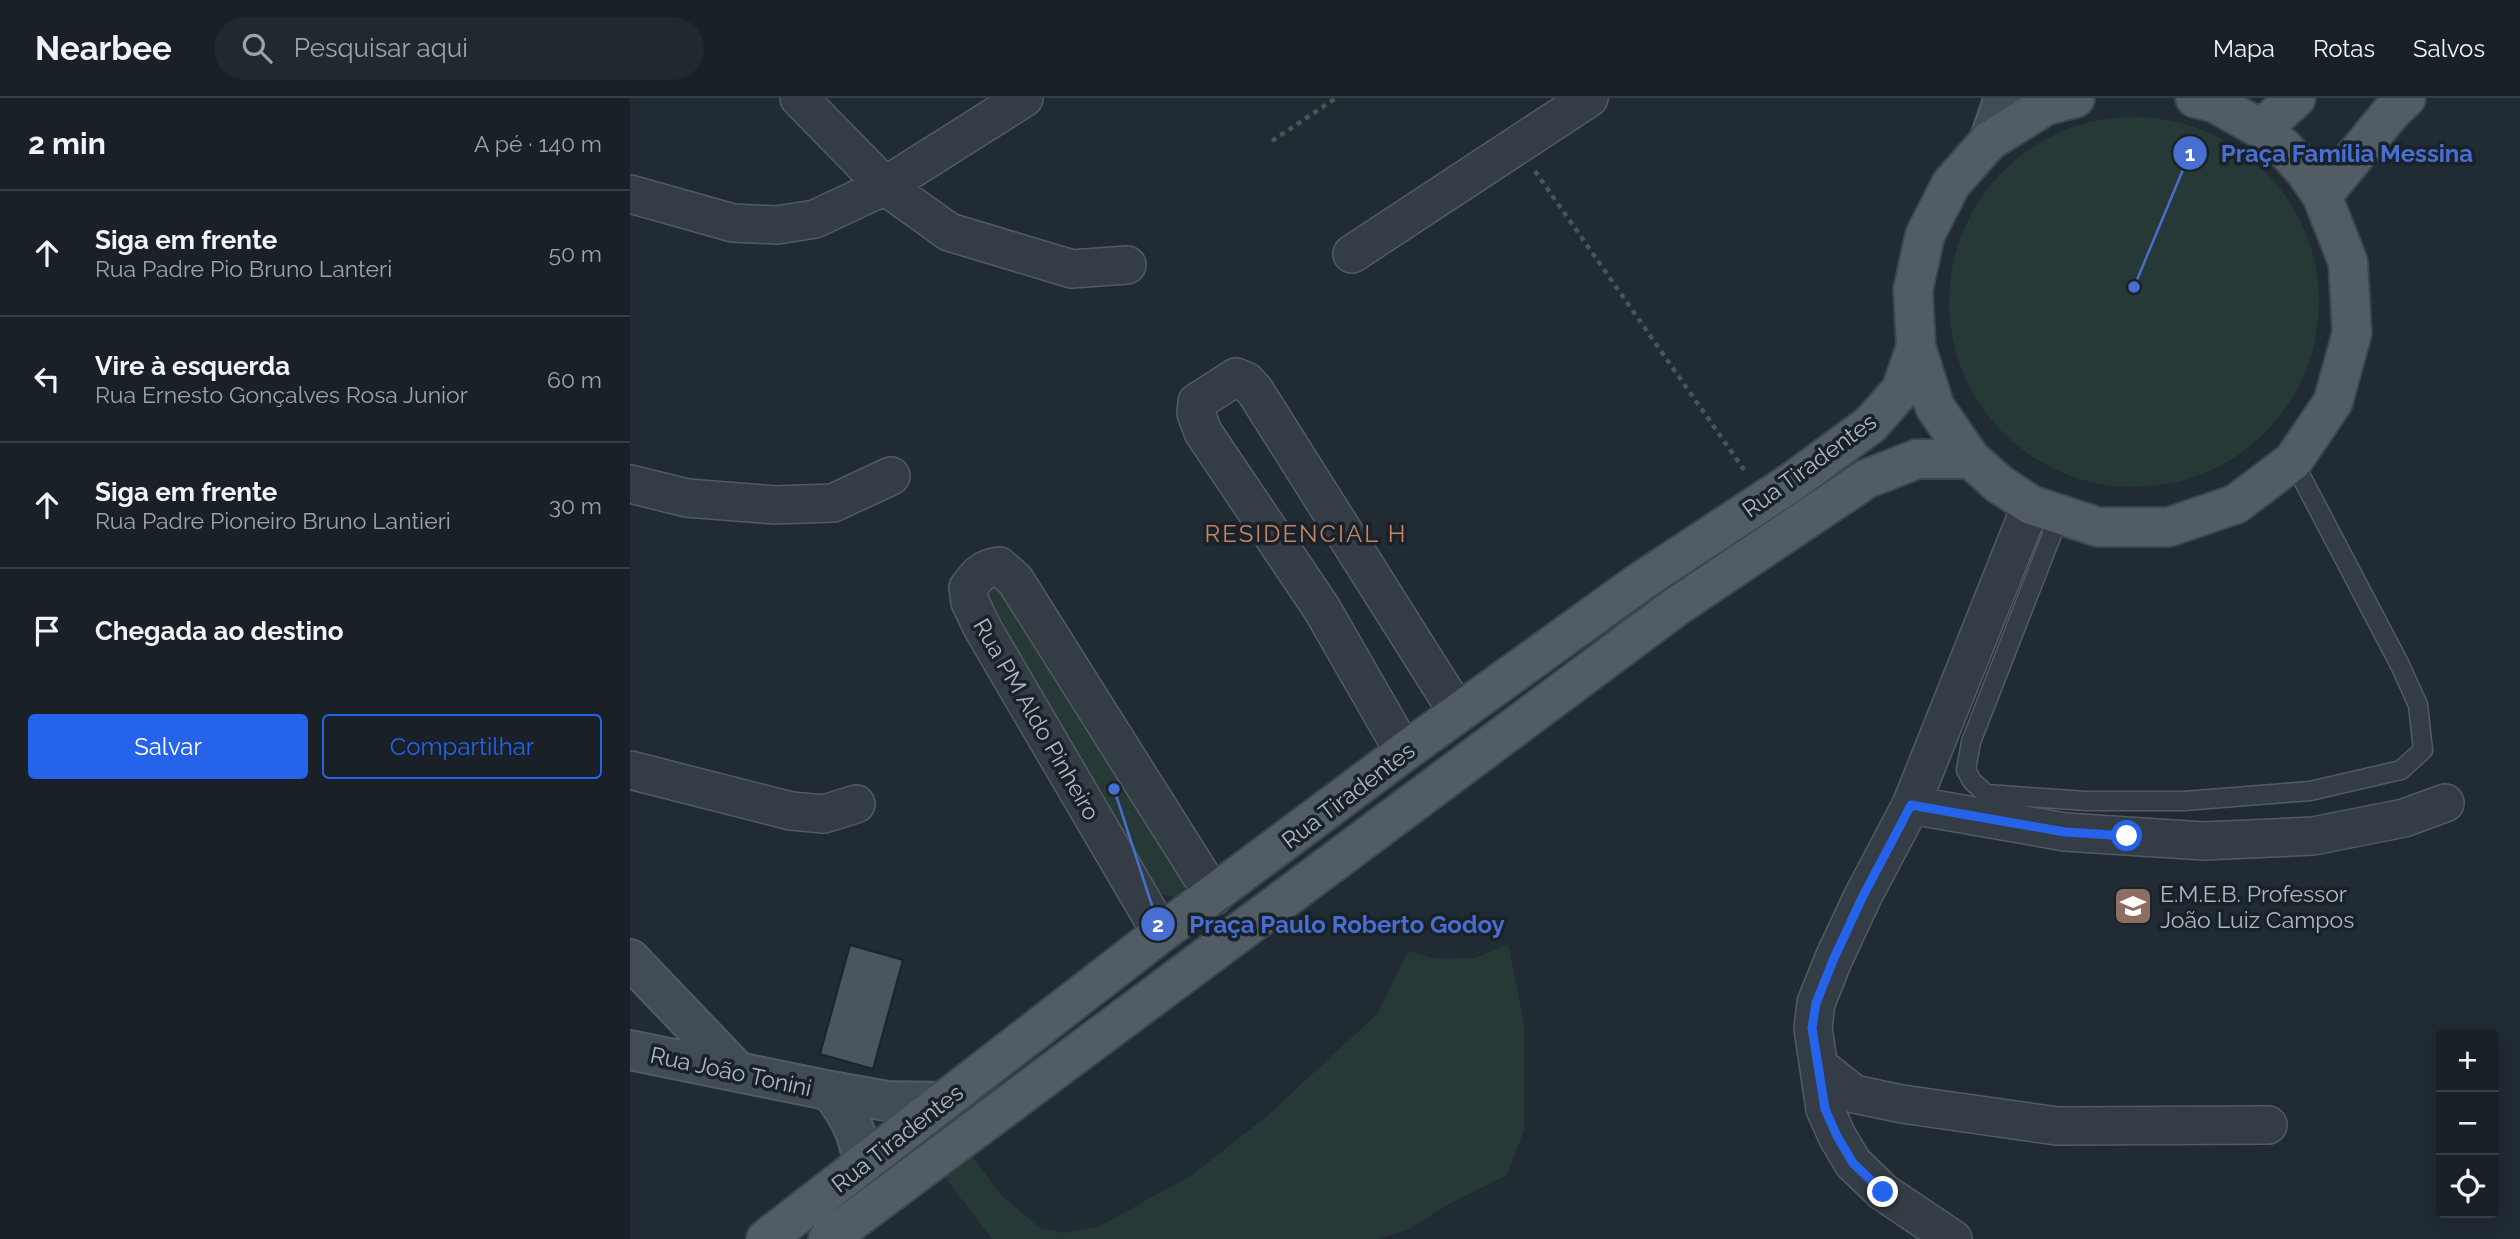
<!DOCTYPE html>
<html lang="pt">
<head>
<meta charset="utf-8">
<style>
	:root { --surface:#192027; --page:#22282f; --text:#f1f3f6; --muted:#9fa3a7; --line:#373e44; --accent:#2563eb }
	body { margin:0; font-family:Raleway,sans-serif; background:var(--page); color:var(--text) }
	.controls { position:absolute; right:21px; bottom:21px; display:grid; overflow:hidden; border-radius:7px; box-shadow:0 7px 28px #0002 }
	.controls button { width:63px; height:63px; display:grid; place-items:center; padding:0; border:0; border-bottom:2px solid var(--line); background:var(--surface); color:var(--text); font:35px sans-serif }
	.stop { position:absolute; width:21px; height:21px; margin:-16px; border:5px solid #2563eb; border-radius:50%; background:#fff }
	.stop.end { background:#2563eb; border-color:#fff; box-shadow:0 2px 7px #0008 }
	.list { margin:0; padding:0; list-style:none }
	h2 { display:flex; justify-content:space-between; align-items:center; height:91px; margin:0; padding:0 28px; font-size:30px }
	h2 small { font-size:23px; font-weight:400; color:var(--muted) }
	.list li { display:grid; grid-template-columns:46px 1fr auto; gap:21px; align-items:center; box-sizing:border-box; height:126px; padding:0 28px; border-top:2px solid var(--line) }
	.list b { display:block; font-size:26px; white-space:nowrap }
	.list p { margin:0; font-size:23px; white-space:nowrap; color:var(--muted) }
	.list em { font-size:23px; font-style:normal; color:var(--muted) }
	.actions { display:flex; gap:14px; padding:21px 28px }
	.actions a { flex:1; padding:16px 0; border:2px solid var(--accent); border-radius:7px; text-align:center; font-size:24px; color:var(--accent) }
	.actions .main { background:var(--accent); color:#fff }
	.icon { flex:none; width:38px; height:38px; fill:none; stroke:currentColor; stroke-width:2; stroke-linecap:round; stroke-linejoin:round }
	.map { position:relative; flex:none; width:1890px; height:1141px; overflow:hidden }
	header { display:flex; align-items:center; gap:42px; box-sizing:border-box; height:98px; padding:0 35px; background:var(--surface); border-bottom:2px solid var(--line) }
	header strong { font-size:33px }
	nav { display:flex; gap:38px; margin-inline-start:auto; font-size:24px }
	.search { width:490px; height:63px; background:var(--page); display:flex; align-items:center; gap:18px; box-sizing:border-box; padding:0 24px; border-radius:38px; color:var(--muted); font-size:26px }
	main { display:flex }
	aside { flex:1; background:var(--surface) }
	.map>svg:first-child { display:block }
	.green { fill:#263937 }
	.building { fill:#49565f; stroke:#1b242b; stroke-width:2 }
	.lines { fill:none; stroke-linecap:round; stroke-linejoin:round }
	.lane-casing { stroke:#515b62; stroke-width:21 }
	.street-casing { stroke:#515b62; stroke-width:40 }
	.secondary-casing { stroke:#515b62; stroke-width:42 }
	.primary-casing { stroke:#3d464e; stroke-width:42 }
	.path { stroke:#445656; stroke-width:4.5; stroke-dasharray:5 5; stroke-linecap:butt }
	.lane { stroke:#343d45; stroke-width:18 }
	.street { stroke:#343d45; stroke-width:37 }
	.secondary { stroke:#424c57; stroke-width:38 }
	.primary { stroke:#525c65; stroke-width:38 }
	.route { stroke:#2563eb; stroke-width:9 }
	.labels { text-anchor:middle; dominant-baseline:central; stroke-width:7; stroke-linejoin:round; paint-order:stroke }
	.street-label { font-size:23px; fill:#aeb8c1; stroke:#1a2229 }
	.poi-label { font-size:23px; fill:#aeb8c1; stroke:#1a2229; text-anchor:start }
	.neighbourhood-label { font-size:24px; letter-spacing:2px; fill:#c88362; stroke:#1a2229 }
	.leader { fill:none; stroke:#486ed1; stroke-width:2.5 }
	.callout-dot { fill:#486ed1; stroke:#1a2229; stroke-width:2.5 }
	.mark-label { font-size:21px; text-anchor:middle; font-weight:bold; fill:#fff }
	.callout-label { font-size:24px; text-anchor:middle; font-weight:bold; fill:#486ed1; stroke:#1a2229; stroke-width:7; stroke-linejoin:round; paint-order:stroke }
</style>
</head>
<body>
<header>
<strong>Nearbee</strong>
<div class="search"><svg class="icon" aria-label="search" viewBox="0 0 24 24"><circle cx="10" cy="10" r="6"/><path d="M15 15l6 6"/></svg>Pesquisar aqui</div>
<nav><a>Mapa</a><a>Rotas</a><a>Salvos</a></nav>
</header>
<main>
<aside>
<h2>2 min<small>A pé · 140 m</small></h2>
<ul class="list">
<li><svg class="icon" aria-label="ahead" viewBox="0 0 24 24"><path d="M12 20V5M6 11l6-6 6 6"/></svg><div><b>Siga em frente</b><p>Rua Padre Pio Bruno Lanteri</p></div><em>50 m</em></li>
<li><svg class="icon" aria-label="left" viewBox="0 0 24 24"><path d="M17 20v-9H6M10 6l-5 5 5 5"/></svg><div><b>Vire à esquerda</b><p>Rua Ernesto Gonçalves Rosa Junior</p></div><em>60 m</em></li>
<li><svg class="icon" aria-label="ahead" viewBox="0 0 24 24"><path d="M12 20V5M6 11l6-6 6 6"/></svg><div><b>Siga em frente</b><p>Rua Padre Pioneiro Bruno Lantieri</p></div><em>30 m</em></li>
<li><svg class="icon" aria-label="arrive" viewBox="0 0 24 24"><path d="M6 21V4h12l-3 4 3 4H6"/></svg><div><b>Chegada ao destino</b></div></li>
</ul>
<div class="actions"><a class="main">Salvar</a><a>Compartilhar</a></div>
</aside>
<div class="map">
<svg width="1890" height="1141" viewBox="0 0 1890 1141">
	<rect width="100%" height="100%" fill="#212b34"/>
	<path class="green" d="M1319 204a185 185 0 1 1 370 0a185 185 0 1 1-370 0Z
		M358 483 373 486 556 787 551 795 543 799 526 794 352 496Z
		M878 846 894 925V1032L877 1077 823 1104 779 1131 749 1141H362L313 1077 341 1057 372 1098 410 1130 435 1135 470 1128 562 1077 637 1018 748 915 778 853 807 861 845 860Z"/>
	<path class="building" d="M220 847 273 862 243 971 190 956Z"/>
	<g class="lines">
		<defs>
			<path id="lane" d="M1430 416 1341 644 1336 672 1342 683 1356 696 1456 703H1554L1680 693 1771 672 1793 652 1788 607 1770 567 1663 363"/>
			<path id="street" d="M169 0 255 88 319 134 442 171 497 167
				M0 96 103 125 147 127 185 121 255 88 394 0
				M722 156 959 0
				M0 386 57 400 145 407 203 405 261 378
				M774 654 692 511 573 334 566 315 567 304 606 279 616 283 625 293 828 615
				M0 672 161 713 194 716 226 706
				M1281 707 1435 734 1574 743 1683 738 1774 720 1815 705
				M531 835 353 531 340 504 338 490C347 477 353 470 369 468L385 482 584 798
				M1190 969 1224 996 1272 1006 1427 1028 1638 1027
				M1323 1141 1253 1094 1223 1065 1207 1038 1195 1011 1183 930 1186 905 1204 860 1233 798 1281 707 1401 407"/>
			<path id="secondary" d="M1359 43 1374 0
				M0 861 108 974
				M0 952 201 993 257 1003 313 1004
				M201 993C220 1020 228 1033 233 1066"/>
			<path id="primary" d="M1445 0 1415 8 1359 43 1321 86 1295 137 1283 192 1286 249 1305 309 1341 361 1369 386 1401 407 1468 429H1539L1606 406 1663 363 1703 304 1722 235 1718 164 1692 98 1675 73 1654 50 1631 31 1585 5 1565 0
				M1631 31 1666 0
				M1692 98 1763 12 1776 0
				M136 1141 531 835 774 654 1010 484 1165 382 1241 326 1271 292 1286 249
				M198 1141 1047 508 1236 381 1287 361H1341"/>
		</defs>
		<use href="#lane" class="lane-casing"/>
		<use href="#street" class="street-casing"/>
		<use href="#secondary" class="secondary-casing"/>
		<use href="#primary" class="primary-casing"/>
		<path class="path" d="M642 43 706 0
			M905 73 1117 376"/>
		<use href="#lane" class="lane"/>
		<use href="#street" class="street"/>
		<use href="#secondary" class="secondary"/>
		<use href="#primary" class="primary"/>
	</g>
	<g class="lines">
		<path class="route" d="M1253 1094 1223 1065 1207 1038 1195 1011 1182 930 1186 905 1204 860 1233 798 1281 707 1435 734 1497 738"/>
	</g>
	<defs>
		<symbol id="school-square" viewBox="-11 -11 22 22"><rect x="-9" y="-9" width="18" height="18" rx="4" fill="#8d6e63" stroke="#1a2229"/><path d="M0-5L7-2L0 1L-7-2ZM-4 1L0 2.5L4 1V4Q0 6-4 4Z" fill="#fff"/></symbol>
	</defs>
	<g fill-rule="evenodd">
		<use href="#school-square" x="1481" y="786" width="44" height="44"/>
	</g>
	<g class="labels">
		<g class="street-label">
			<text transform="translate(1179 367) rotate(-36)">Rua Tiradentes</text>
			<text transform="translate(407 621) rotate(60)">Rua PM Aldo Pinheiro</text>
			<text transform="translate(718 697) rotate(-37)">Rua Tiradentes</text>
			<text transform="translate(101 973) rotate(12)">Rua João Tonini</text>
			<text transform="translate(267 1040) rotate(-38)">Rua Tiradentes</text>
		</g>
		<g class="poi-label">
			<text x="1530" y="795">E.M.E.B. Professor<tspan x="1530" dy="26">João Luiz Campos</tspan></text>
		</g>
		<g class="neighbourhood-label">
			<text x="676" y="435">RESIDENCIAL H</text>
		</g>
	</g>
	<path class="leader" d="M1504 189L1560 55M484 691L528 826"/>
	<g class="callout-dot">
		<circle cx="1504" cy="189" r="7"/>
		<circle cx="484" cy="691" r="7"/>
		<circle cx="1560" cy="55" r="18"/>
		<circle cx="528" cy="826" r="18"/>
	</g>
	<g class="mark-label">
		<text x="1560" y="63">1</text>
		<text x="528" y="834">2</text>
	</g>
	<g class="callout-label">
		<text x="1717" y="64">Praça Família Messina</text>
		<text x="717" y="835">Praça Paulo Roberto Godoy</text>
	</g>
</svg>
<div class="controls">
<button>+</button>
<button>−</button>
<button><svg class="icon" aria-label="locate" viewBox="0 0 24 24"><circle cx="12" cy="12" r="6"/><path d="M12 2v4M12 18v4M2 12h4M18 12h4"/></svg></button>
</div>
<div class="stop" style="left:1497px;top:738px"></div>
<div class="stop end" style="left:1253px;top:1094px"></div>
</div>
</main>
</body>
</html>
